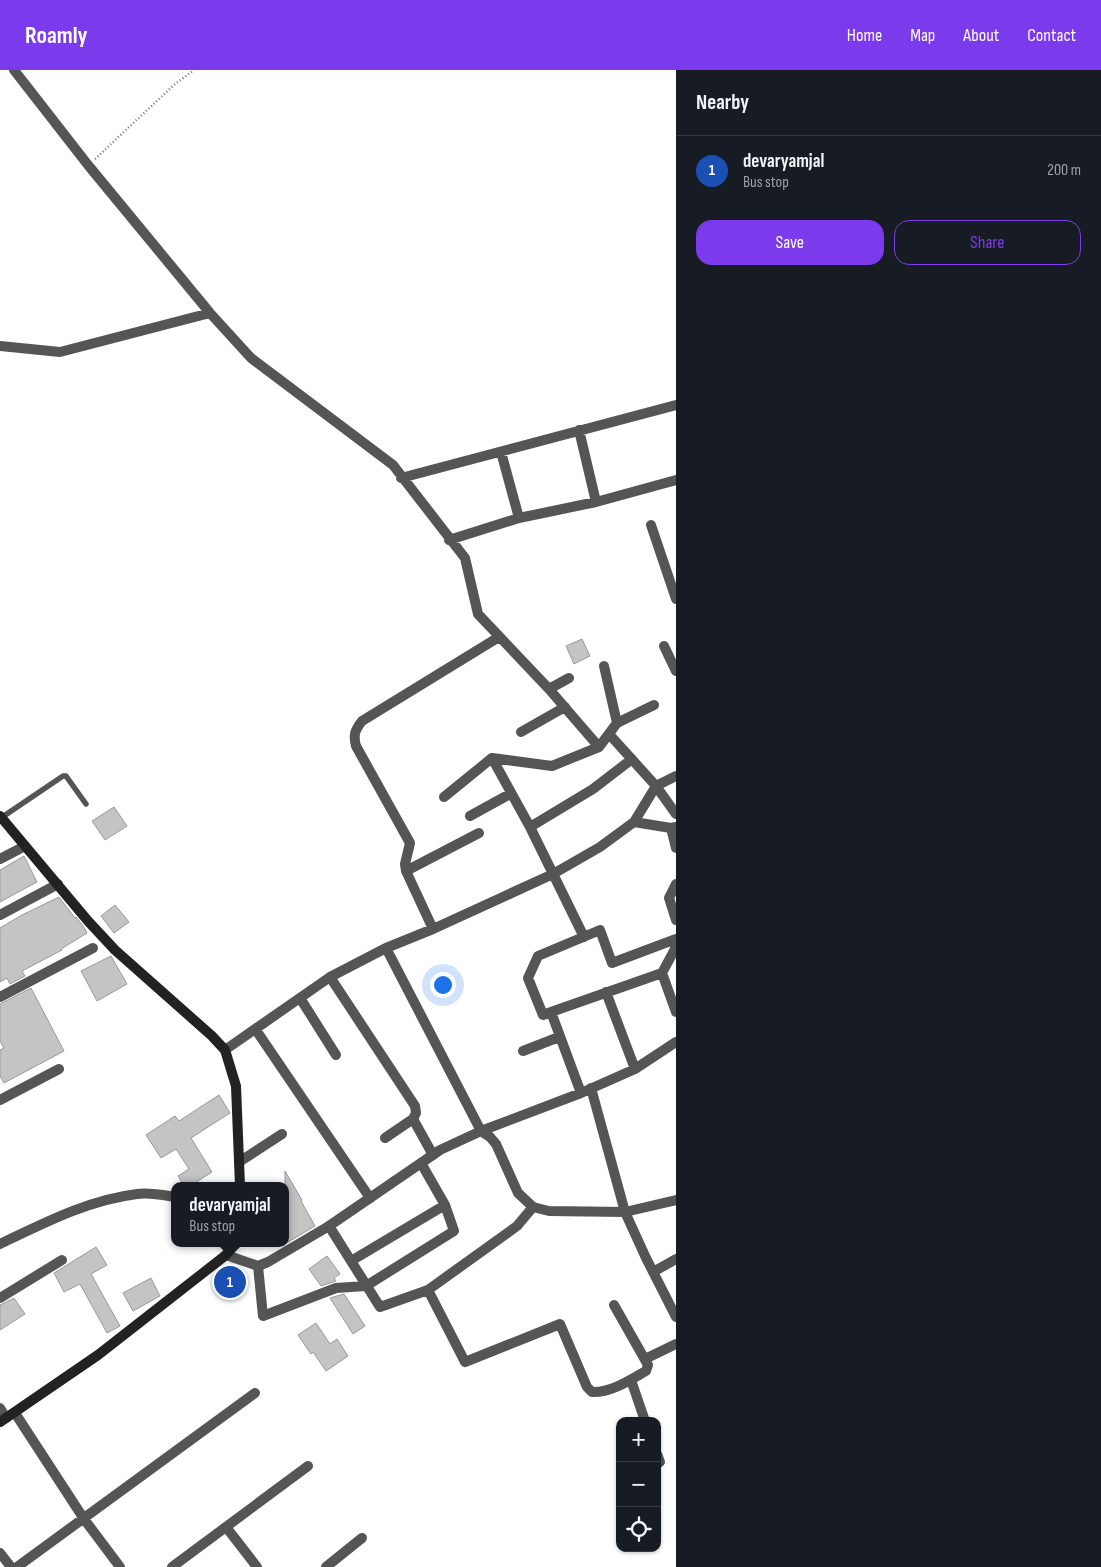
<!DOCTYPE html>
<html lang="en">
<head>
<meta charset="utf-8">
<style>
	:root { --surface:#171b24; --page:#242831; --text:#f1f3f6; --muted:#9ea1a6; --line:#363941; --accent:#7c3aed }
	body { margin:0; font-family:"Sofia Sans Condensed",sans-serif; background:var(--page); color:var(--text) }
	.controls { position:absolute; right:15px; bottom:15px; display:grid; overflow:hidden; border-radius:10px; box-shadow:0 1px 4px #0004 }
	.controls button { width:45px; height:45px; display:grid; place-items:center; padding:0; border:0; border-bottom:1px solid var(--line); background:var(--surface); color:var(--text); font:25px sans-serif }
	.you { position:absolute; left:442px; top:914px; width:18px; height:18px; margin:-12px; border:4px solid #fff; border-radius:50%; background:#1a73e8; box-shadow:0 0 0 8px #1a73e833 }
	.badge { display:grid; place-items:center; width:32px; height:32px; border-radius:50%; background:var(--accent); color:#fff; font-size:16px; font-weight:700 }
	.pin { position:absolute; translate:-50% -50%; border:2px solid #fff; box-shadow:0 1px 5px #0006 }
	.popup { position:absolute; left:171px; top:1112px; width:118px; height:65px; box-sizing:border-box; display:grid; place-content:center; border-radius:10px; background:var(--surface); filter:drop-shadow(0 1px 4px #0005); font-size:16px; white-space:nowrap; color:var(--muted) }
	.popup b { font-size:19px; color:var(--text) }
	.popup::after { content:''; position:absolute; left:50%; top:100%; margin-left:-10px; border:10px solid transparent; border-top-color:var(--surface) }
	.list { margin:0; padding:0; list-style:none }
	h2 { display:flex; justify-content:space-between; align-items:center; height:65px; margin:0; padding:0 20px; font-size:21px }
	h2 small { font-size:16px; font-weight:400; color:var(--muted) }
	.list li { display:grid; grid-template-columns:32px 1fr auto; gap:15px; align-items:center; box-sizing:border-box; height:70px; padding:0 20px; border-top:1px solid var(--line) }
	.list b { display:block; font-size:19px; white-space:nowrap }
	.list p { margin:0; font-size:16px; white-space:nowrap; color:var(--muted) }
	.list em { font-size:16px; font-style:normal; color:var(--muted) }
	.actions { display:flex; gap:10px; padding:15px 20px }
	.actions a { flex:1; padding:11px 0; border:1px solid var(--accent); border-radius:15px; text-align:center; font-size:18px; color:var(--accent) }
	.actions .main { background:var(--accent); color:#fff }
	.icon { flex:none; width:28px; height:28px; fill:none; stroke:currentColor; stroke-width:2; stroke-linecap:round; stroke-linejoin:round }
	.map { position:relative; flex:none; width:676px; height:1497px; overflow:hidden }
	header { display:flex; align-items:center; gap:30px; box-sizing:border-box; height:70px; padding:0 25px; background:var(--accent); color:#fff }
	header strong { font-size:24px }
	nav { display:flex; gap:28px; margin-inline-start:auto; font-size:18px }
	main { display:flex }
	aside { flex:1; background:var(--surface) }
	.map>svg:first-child { display:block }
	.building { fill:#c4c4c4; stroke:#999 }
	.lines { fill:none; stroke-linecap:round; stroke-linejoin:round }
	.path { stroke:#777; stroke-width:2.5; stroke-dasharray:1 2.5; stroke-linecap:butt }
	.service { stroke:#555; stroke-width:5.5 }
	.minor { stroke:#555; stroke-width:10 }
	.tertiary { stroke:#555; stroke-width:10 }
	.secondary { stroke:#222; stroke-width:10 }
</style>
</head>
<body>
<header>
<strong>Roamly</strong>
<nav><a>Home</a><a>Map</a><a>About</a><a>Contact</a></nav>
</header>
<main>
<div class="map">
<svg width="676" height="1497" viewBox="0 0 676 1497">
	<rect width="100%" height="100%" fill="#fff"/>
	<path class="building" d="M582 569 590 586 574 594 566 576Z
		M114 737 127 756 105 770 92 751Z
		M24 786 37 812 0 832V800Z
		M59 827 75 848 76 847 83 856 87 863 61 879 62 880 22 901 25 906 10 914 7 908 0 912V858L22 845Z
		M115 835 129 852 114 863 101 846Z
		M111 886 127 914 97 931 81 901Z
		M31 918 64 981 4 1013 0 1006V980L4 978 0 971V934Z
		M219 1025 230 1043 191 1068 212 1102 190 1116H184L178 1106 189 1099 176 1079 161 1088 146 1065 175 1046 179 1051Z
		M285 1101 302 1130 301 1131 315 1156 285 1174Z
		M96 1177 107 1195 91 1204 120 1256 107 1263 80 1214 64 1222 54 1203Z
		M327 1186 340 1204 334 1208 336 1211 321 1216 309 1199Z
		M151 1208 160 1226 133 1241 123 1223Z
		M344 1224 365 1256 353 1264 330 1228Z
		M14 1228 25 1244 0 1260V1235Z
		M316 1253 330 1274 337 1269 348 1286 326 1301 313 1282 311 1284 298 1265Z"/>
	<g class="lines">
		<path class="path" d="M95 89 175 14 194 0"/>
		<path class="service" d="M1 748 63 706H66L86 734"/>
		<path class="minor" d="M14 0 88 95 210 243 251 288 393 395 465 488 478 544 549 619 599 677
			M0 276 60 282 210 243
			M579 360 596 432
			M501 382 519 448
			M401 408 676 335
			M651 455 676 529
			M449 470 519 448 596 432 676 410
			M664 576 676 601
			M604 596 617 653
			M549 619 569 608
			M521 662 565 637
			M609 664 656 716 676 744
			M492 688 530 757 584 867
			M444 727 492 688 552 696 599 677 617 653 654 635
			M470 746 510 724
			M634 752 656 716 676 706
			M530 757 593 719 632 689
			M671 758 676 778
			M0 789 25 776
			M406 801 479 763
			M676 814 669 828 676 850
			M0 845 58 814
			M433 859 406 801 405 794 410 773 356 676C353 665 355 660 362 651L499 567
			M676 877 662 903 676 942
			M386 878 481 1061 581 1023 635 999 676 972
			M330 907 415 1036 416 1043 413 1049 433 1085
			M606 922 635 999
			M0 927 93 878
			M300 928 336 985
			M551 942 543 945 528 908 538 886 600 860 612 893 676 869
			M256 960 370 1128
			M225 980 330 907 386 878 433 859 553 804 600 777 634 752 671 758 676 757
			M523 981 559 967
			M591 1018 625 1142 646 1188 676 1247
			M581 1023 551 942 662 903
			M0 1030 59 999
			M385 1068 413 1049
			M239 1092 282 1064
			M329 1156 380 1237 428 1220 517 1156 533 1137
			M0 1174C44 1153 88 1130 137 1124 149 1122 163 1125 175 1127
			M351 1191 445 1135
			M258 1196 263 1246 336 1218 366 1216 454 1161 445 1135 421 1093
			M653 1202 676 1189
			M428 1220 465 1292 560 1254 587 1317 592 1322C611 1323 630 1310 646 1301L648 1295 614 1235
			M0 1228 62 1190
			M645 1289 676 1274
			M631 1310 645 1351
			M0 1338 6 1348
			M15 1343 84 1449 120 1497
			M657 1384 660 1392
			M226 1457 257 1497
			M0 1483 11 1497
			M17 1497 255 1323
			M172 1497 308 1396
			M326 1497 362 1468"/>
		<path class="tertiary" d="M226 1185 258 1196 268 1192 329 1156 440 1080 481 1061 490 1067 496 1074 518 1123 533 1137 549 1141 625 1142 676 1130"/>
		<path class="secondary" d="M0 746 88 851 115 880 212 966 225 980 236 1016 240 1116
			M0 1352 98 1285 226 1185 235 1173"/>
	</g>
</svg>
<div class="controls">
<button>+</button>
<button>−</button>
<button><svg class="icon" aria-label="locate" viewBox="0 0 24 24"><circle cx="12" cy="12" r="6"/><path d="M12 2v4M12 18v4M2 12h4M18 12h4"/></svg></button>
</div>
<div class="you"></div>
<div class="pin badge" style="left:230px;top:1212px;background:#1a4fb4">1</div>
<div class="popup"><b>devaryamjal</b>Bus stop</div>
</div>
<aside>
<h2>Nearby<small></small></h2>
<ul class="list">
<li><span class="badge" style="background:#1a4fb4">1</span><div><b>devaryamjal</b><p>Bus stop</p></div><em>200 m</em></li>
</ul>
<div class="actions"><a class="main">Save</a><a>Share</a></div>
</aside>
</main>
</body>
</html>
